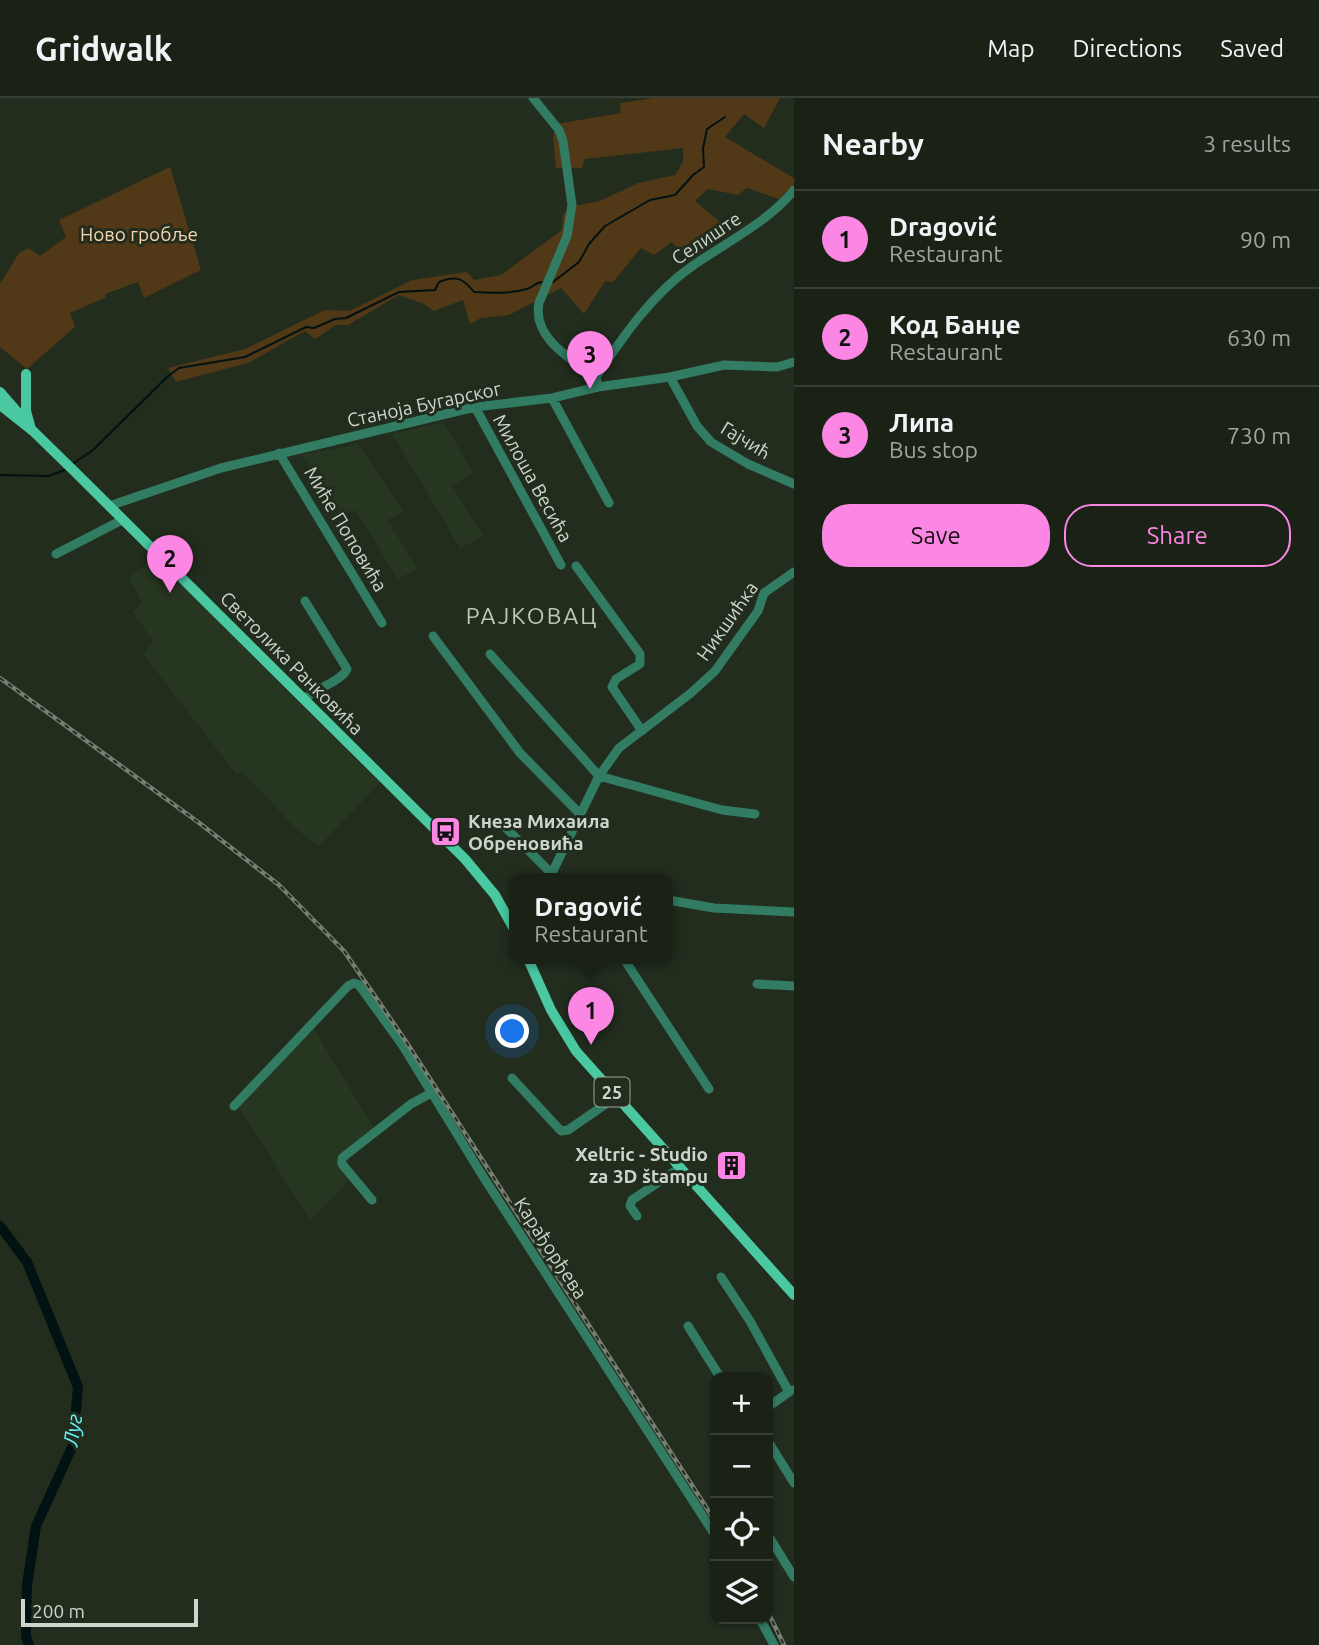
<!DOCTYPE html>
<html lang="en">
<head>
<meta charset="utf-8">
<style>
	:root { --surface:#1a2216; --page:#272f23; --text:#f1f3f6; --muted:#9fa4a1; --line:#383f35; --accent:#fc86e4 }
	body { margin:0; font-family:Ubuntu,sans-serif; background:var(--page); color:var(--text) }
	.controls { position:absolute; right:21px; bottom:21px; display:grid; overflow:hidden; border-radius:14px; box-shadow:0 2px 5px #0004 }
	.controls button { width:63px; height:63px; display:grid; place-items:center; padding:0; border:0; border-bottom:2px solid var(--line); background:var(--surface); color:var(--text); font:35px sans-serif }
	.scale { position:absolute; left:21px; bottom:18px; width:177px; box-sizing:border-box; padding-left:7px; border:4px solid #ced5cb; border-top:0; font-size:19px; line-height:24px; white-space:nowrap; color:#ced5cb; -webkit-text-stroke:5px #222d1e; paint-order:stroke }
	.you { position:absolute; left:513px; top:934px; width:24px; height:24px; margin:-18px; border:5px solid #fff; border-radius:50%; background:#1a73e8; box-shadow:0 0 0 10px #1a73e833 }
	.badge { display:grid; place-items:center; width:46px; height:46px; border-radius:50%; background:var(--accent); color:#111; font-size:23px; font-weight:700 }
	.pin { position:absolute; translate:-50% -58px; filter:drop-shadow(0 2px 4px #0008) }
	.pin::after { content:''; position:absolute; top:37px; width:24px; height:21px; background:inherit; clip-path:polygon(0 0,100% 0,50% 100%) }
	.popup { position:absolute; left:509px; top:775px; width:164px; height:91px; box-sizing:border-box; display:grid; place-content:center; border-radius:14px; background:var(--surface); filter:drop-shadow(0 2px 5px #0005); font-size:23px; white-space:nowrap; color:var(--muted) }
	.popup b { font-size:26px; color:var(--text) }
	.popup::after { content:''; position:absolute; left:50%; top:100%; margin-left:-14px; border:14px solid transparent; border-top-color:var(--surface) }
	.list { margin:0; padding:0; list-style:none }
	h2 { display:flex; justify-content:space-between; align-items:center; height:91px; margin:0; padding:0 28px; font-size:30px }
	h2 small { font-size:23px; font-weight:400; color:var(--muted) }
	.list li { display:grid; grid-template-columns:46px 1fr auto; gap:21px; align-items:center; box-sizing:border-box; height:98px; padding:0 28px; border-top:2px solid var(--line) }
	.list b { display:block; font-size:26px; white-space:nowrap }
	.list p { margin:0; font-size:23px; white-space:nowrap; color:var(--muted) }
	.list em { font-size:23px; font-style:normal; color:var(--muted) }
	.actions { display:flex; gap:14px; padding:21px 28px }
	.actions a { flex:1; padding:16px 0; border:2px solid var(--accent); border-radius:28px; text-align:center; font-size:24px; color:var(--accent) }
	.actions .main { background:var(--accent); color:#111 }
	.icon { flex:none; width:38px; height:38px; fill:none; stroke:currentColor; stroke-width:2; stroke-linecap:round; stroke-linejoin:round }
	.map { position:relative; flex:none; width:794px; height:1547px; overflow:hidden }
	header { display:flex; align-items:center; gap:42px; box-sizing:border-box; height:98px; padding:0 35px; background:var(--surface); border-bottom:2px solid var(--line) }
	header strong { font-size:33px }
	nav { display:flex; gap:38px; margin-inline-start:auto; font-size:24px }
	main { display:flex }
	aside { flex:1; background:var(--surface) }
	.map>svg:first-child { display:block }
	.built { fill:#273621 }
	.green { fill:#513816 }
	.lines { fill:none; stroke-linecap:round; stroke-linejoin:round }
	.stream { stroke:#021213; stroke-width:2 }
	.river { stroke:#021213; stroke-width:10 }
	.minor { stroke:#327c64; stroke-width:9 }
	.major { stroke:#4ac8a2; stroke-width:10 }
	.rail-casing { stroke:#767f72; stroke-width:4.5 }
	.rail { stroke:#222d1e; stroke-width:2; stroke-dasharray:5; stroke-linecap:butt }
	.labels { text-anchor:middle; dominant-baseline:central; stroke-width:6; stroke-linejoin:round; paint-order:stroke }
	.shield { fill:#222d1e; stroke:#9aa397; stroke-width:2 }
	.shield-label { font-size:18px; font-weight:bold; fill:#ced5cb }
	.park-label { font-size:19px; fill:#f5d5af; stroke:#222d1e }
	.street-label { font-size:19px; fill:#ced5cb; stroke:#222d1e }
	.poi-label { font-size:19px; font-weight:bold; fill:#ced5cb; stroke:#222d1e; text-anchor:start }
	.water-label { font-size:21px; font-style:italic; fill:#61f1fb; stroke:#222d1e }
	.quarter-label { font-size:23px; letter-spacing:2px; fill:#bbc9b6; stroke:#222d1e }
</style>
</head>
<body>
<header>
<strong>Gridwalk</strong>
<nav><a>Map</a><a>Directions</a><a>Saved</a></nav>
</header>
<main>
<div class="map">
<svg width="794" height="1547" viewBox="0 0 794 1547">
	<rect width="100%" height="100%" fill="#222d1e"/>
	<path class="built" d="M443 324 474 375 452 388 484 438 460 450 392 336Z
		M359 346 404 414 387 422 418 470 398 481 355 412 343 417 301 357Z
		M154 460 380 685 319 748 296 731 243 674 236 676 143 556 153 543 133 514 142 504 129 480Z
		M313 930 374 1030 336 1059 351 1080 310 1122 238 1008Z"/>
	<path class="green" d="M654 0H780L764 30 744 16 725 39 794 80V86L779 101 747 90 738 97 708 91 695 103 732 134 688 163 672 144 654 157 641 150 613 184 605 183 584 216 561 190 509 217 481 220 470 226 463 202 434 213 424 206 399 197 348 227H336L315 241 305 233 248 265 176 284 168 270 245 251 325 212 349 213 412 182 467 174 474 182 501 177 562 132 563 116 574 108 600 103 638 85 675 77 683 64V50L585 61 582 70H556L553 39 556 26 621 15 620 5Z
		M170 69 201 172 144 200 138 184 105 196 106 199 70 215 75 229 27 271 0 249V186L19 155 29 150 40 158 66 139 59 122Z"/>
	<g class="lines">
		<path class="stream" d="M553 184 579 164 589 146 605 128 650 102 675 97 693 77 704 69 703 50 707 31 725 19
			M74 365 93 352 168 278 179 270 245 259 306 229 314 230 335 221 346 220 399 194 435 192 439 184C456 177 463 180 474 194 492 195 510 196 527 191 533 189 535 185 542 184
			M0 377 48 378 65 372"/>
		<path class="river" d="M0 1128 27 1164 78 1289 73 1347 36 1428 27 1487 26 1538 29 1547"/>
		<path class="minor" d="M533 0 559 32 563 43 572 107 567 138 539 205C532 240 571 261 596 279
			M670 279 697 328 711 344 748 366 794 386
			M597 284 596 279C622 240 652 196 691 169 726 144 766 126 794 92
			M552 300 609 405
			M475 309 561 467
			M279 355 382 525
			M109 408 221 370 475 309 552 300 598 289 670 279 724 267 777 269 794 264
			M56 456 122 422
			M576 468 640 556V566L616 581 612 589 642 633
			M433 538 520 655 580 716
			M490 556 599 678 722 712 755 716
			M304 601C315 591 342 583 347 571L305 503
			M504 728 557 781
			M552 775 599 678 619 650 691 595 715 573 758 513 764 495 794 474
			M668 802 714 810 794 814
			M624 861 709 991
			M757 886 794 888
			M512 980 561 1033 568 1032 616 999
			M234 1008 348 888 354 885 359 887 401 945 484 1080 715 1437
			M372 1102 342 1066V1060L411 1006 431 995
			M637 1118 630 1108 632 1102 681 1069
			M721 1179 750 1223 789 1294
			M688 1228 720 1279
			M768 1309 792 1292
			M768 1343 794 1385
			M768 1437 794 1479
			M760 1521 774 1547"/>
		<path class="major" d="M26 276V313L31 331
			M0 294 20 317
			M0 307 33 333 73 372 465 761 495 797 514 831
			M528 861 551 912 576 953 794 1197"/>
		<defs>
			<path id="rail" d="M0 580 198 724 279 787 344 853 405 942 715 1423
				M768 1514 784 1547"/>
		</defs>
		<use href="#rail" class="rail-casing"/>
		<use href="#rail" class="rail"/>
	</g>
	<defs>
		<symbol id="bus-square" viewBox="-11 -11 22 22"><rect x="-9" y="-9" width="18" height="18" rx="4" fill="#fc86e4" stroke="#222d1e"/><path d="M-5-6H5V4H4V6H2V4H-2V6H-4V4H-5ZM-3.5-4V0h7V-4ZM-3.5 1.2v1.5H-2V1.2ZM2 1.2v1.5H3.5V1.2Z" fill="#111"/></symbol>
		<symbol id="building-square" viewBox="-11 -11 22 22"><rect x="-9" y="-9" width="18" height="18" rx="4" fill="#fc86e4" stroke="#222d1e"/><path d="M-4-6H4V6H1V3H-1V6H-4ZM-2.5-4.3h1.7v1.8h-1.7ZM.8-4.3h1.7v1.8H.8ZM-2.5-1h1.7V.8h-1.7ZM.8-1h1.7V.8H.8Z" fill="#111"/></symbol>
	</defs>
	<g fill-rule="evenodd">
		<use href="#bus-square" x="428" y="716" width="35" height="35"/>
		<use href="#building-square" x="714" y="1050" width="35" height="35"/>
	</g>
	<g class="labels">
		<rect class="shield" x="594.5" y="979.5" width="35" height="29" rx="5"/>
		<g class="shield-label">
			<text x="612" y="994">25</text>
		</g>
		<g class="park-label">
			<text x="139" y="136">Ново гробље</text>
		</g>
		<g class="street-label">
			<text transform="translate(706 140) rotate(-34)">Селиште</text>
			<text transform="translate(424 306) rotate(-12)">Станоја Бугарског</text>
			<text transform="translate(746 342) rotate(31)">Гајчић</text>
			<text transform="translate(533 380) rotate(61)">Милоша Весића</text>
			<text transform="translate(346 431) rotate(59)">Миће Поповића</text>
			<text transform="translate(727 523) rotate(-55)">Никшићка</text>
			<text transform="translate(292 565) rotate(45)">Светолика Ранковића</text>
			<text transform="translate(551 1150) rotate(57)">Карађорђева</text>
		</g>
		<g class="poi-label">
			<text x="468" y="723">Кнеза Михаила<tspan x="468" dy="22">Обреновића</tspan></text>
			<text x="708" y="1056" text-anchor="end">Xeltric - Studio<tspan x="708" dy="22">za 3D štampu</tspan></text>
		</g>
		<g class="water-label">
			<text transform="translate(72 1332) rotate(-81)">Луг</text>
		</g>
		<g class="quarter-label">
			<text x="532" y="517">РАЈКОВАЦ</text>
		</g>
	</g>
</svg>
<div class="controls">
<button>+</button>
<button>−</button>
<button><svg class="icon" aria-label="locate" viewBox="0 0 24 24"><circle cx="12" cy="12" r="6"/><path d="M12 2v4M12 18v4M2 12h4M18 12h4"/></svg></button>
<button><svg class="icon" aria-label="layers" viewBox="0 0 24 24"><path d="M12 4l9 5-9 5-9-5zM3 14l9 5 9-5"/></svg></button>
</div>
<div class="scale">200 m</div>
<div class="you"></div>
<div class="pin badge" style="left:591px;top:947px">1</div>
<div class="popup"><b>Dragović</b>Restaurant</div>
<div class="pin badge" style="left:170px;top:495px">2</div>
<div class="pin badge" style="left:590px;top:291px">3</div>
</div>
<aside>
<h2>Nearby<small>3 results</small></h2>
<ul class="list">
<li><span class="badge">1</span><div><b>Dragović</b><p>Restaurant</p></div><em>90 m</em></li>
<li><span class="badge">2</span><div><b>Код Банџе</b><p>Restaurant</p></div><em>630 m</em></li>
<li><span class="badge">3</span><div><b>Липа</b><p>Bus stop</p></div><em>730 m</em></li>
</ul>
<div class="actions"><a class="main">Save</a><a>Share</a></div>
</aside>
</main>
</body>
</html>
